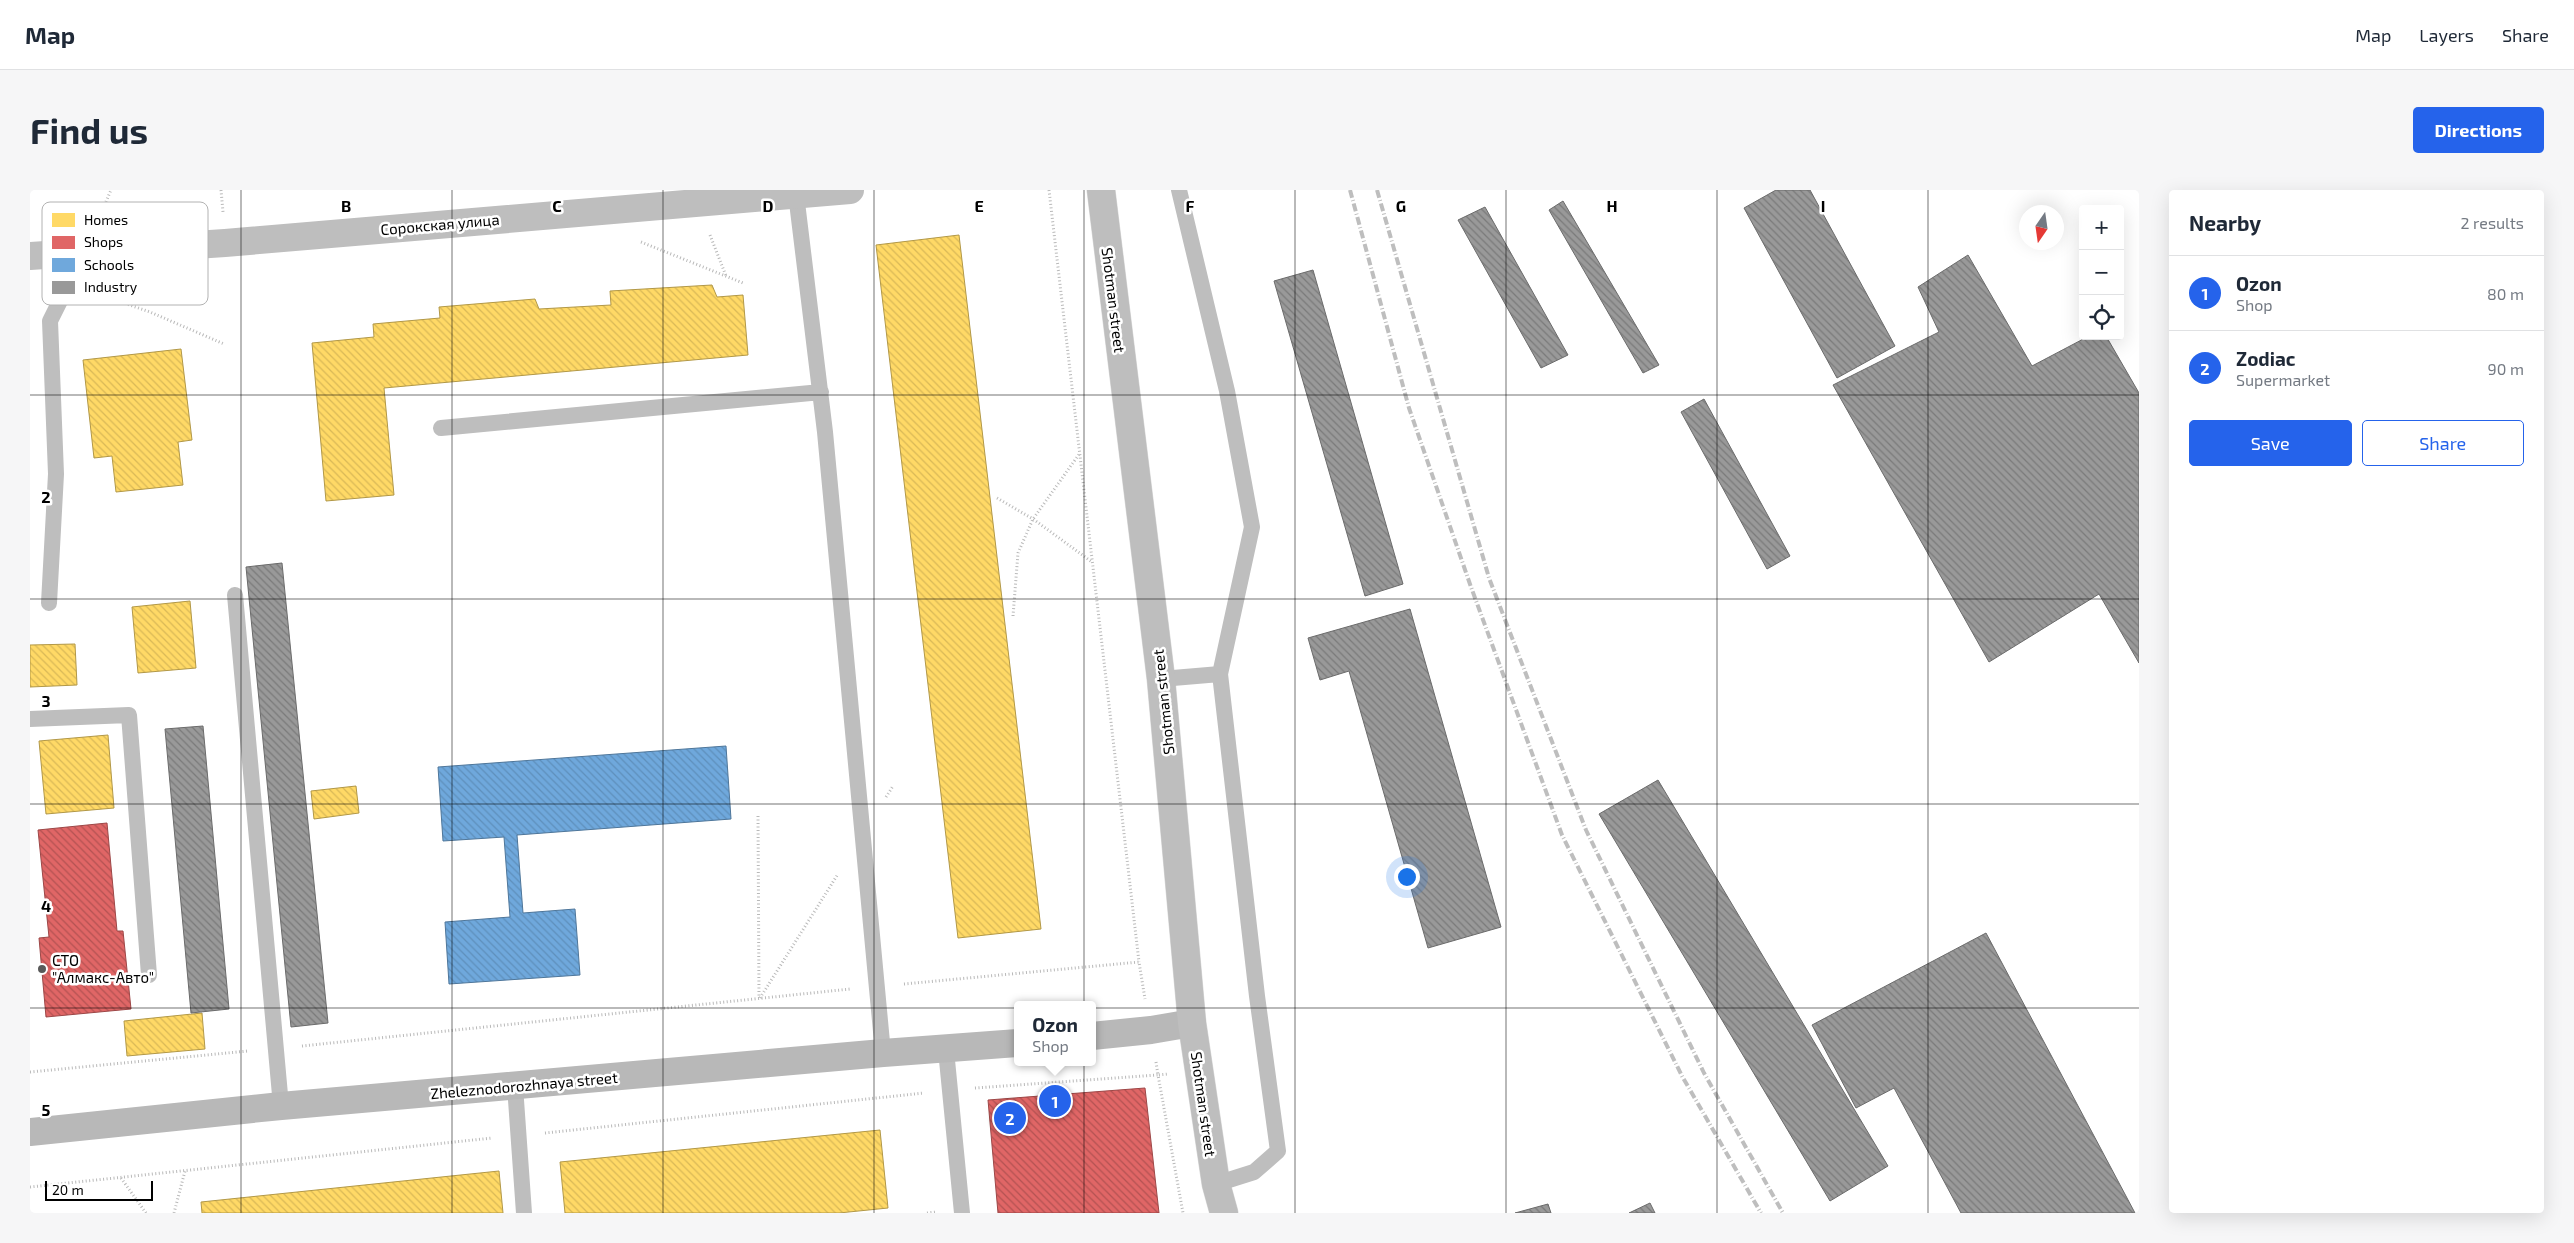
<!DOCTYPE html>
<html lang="en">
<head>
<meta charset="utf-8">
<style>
	:root { --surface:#fff; --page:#f6f6f7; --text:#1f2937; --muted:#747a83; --line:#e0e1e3; --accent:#2563eb }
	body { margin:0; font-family:"Exo 2",sans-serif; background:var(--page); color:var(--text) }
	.controls { position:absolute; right:15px; top:15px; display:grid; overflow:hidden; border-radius:5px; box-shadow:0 5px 20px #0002 }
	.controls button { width:45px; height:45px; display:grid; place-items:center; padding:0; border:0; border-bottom:1px solid var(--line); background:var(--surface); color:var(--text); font:25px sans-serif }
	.compass { position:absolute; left:1989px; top:15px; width:45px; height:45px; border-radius:50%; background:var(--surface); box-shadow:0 5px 20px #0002; rotate:193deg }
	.scale { position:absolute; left:15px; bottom:12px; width:108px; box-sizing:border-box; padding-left:5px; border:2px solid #000; border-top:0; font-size:14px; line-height:18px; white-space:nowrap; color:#000; -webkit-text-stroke:4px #fff; paint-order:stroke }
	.you { position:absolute; left:1376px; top:686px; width:18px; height:18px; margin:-12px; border:4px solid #fff; border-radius:50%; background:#1a73e8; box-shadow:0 0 0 8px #1a73e833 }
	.badge { display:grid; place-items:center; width:32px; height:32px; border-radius:50%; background:var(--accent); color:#fff; font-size:16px; font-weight:700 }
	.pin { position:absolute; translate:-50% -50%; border:2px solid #fff; box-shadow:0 1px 5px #0006 }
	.popup { position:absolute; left:984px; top:811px; width:82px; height:65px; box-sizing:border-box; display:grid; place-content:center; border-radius:5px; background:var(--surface); filter:drop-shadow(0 1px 4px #0005); font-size:16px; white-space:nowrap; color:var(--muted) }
	.popup b { font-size:19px; color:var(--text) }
	.popup::after { content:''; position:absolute; left:50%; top:100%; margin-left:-10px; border:10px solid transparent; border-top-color:var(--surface) }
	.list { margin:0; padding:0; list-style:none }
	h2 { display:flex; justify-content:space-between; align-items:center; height:65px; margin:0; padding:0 20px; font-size:21px }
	h2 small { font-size:16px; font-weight:400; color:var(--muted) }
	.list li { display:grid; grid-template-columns:32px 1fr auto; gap:15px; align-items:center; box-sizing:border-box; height:75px; padding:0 20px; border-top:1px solid var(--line) }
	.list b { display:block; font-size:19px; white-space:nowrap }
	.list p { margin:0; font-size:16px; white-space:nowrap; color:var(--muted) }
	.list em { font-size:16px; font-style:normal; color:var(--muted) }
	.actions { display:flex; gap:10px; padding:15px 20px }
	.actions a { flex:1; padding:11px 0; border:1px solid var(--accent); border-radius:5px; text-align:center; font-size:18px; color:var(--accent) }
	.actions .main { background:var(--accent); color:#fff }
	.icon { flex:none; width:28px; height:28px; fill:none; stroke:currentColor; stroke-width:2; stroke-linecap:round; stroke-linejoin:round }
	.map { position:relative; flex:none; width:2109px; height:1023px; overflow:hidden; border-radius:5px }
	header { display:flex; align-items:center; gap:30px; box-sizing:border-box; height:70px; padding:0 25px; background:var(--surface); border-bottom:1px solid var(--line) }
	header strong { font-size:24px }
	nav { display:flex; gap:28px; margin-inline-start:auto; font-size:18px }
	.intro { display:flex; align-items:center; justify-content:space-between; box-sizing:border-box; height:120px; padding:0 30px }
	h1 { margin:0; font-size:35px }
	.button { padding:12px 22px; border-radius:5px; background:var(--accent); color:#fff; font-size:18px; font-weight:700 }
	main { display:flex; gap:30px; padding:0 30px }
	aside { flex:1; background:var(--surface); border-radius:5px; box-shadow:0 5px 20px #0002 }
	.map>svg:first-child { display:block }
	.homes { fill:url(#homes-back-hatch); stroke:#b29847 }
	.shops { fill:url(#shops-back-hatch); stroke:#9d4747 }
	.schools { fill:url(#schools-back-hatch); stroke:#4e769a }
	.industry { fill:url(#industry-back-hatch); stroke:#6b6b6b }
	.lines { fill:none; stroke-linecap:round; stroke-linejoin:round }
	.primary-casing { stroke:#dbdbdb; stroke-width:29 }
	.path { stroke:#b9b9b9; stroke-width:3; stroke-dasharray:1 2.5; stroke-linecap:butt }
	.lane { stroke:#bebebe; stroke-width:16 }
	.street { stroke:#bebebe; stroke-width:28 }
	.secondary { stroke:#b8b8b8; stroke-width:28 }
	.primary { stroke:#bebebe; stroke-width:28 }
	.rail { stroke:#bebebe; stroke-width:4; stroke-dasharray:8 2.5 1 2.5; stroke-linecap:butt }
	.grid { fill:none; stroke:#000; stroke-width:1; stroke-opacity:0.55 }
	.poi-dot { fill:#595959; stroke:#fff; stroke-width:2 }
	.labels { text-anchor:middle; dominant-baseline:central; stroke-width:5; stroke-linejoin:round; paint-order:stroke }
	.street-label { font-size:15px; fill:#000; stroke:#fff }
	.poi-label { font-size:15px; fill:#000; stroke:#fff; text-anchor:start }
	.key { fill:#fff; stroke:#b2b2b2; stroke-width:1 }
	.key-label { font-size:14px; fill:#000 }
	.grid-label { font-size:16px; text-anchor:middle; font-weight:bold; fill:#000; stroke:#fff; stroke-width:5; stroke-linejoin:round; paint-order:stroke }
</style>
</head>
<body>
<header>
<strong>Map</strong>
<nav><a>Map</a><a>Layers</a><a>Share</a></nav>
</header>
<div class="intro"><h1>Find us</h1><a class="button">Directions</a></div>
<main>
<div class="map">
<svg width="2109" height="1023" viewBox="0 0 2109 1023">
	<defs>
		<pattern id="homes-back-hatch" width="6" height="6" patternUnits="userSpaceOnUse" patternTransform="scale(1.25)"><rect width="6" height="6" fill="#ffd966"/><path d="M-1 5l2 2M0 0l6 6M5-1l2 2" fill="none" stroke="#d9b857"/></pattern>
		<pattern id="shops-back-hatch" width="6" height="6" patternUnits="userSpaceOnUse" patternTransform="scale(1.25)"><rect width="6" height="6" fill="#e06666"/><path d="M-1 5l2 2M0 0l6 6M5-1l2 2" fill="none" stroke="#b35252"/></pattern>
		<pattern id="schools-back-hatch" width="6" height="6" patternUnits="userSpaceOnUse" patternTransform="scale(1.25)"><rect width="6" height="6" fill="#6fa8dc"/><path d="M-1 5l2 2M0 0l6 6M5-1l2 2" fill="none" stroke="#5e8fbb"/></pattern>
		<pattern id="industry-back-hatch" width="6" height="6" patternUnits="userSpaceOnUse" patternTransform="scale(1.25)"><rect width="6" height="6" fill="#999"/><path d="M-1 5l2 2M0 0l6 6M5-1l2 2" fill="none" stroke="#7a7a7a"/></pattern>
	</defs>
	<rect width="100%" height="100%" fill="#fff"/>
	<path class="homes" d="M929 45 1011 739 928 748 846 55Z
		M682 95 687 107 713 105 718 165 354 198 364 305 296 311 282 153 344 147 343 134 410 128 409 117 505 109 509 119 581 115 580 101Z
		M151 159 162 250 148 252 153 295 86 302 82 266 64 268 53 170Z
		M160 411 166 478 108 483 102 417Z
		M45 454 47 495 0 497V455Z
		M78 545 84 618 16 624 9 551Z
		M326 596 329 623 284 629 281 601Z
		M172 823 175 859 97 866 94 831Z
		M850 940 858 1018 809 1023H535L530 972Z
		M469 981 473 1023H172L171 1012Z"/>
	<path class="shops" d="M77 633 87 741H93L101 819 16 827 9 748 19 747 8 640Z
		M1115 898 1129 1023H968L958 910Z"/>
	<path class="schools" d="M696 556 701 629 487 645 493 723 545 719 550 785 419 794 415 732 480 727 474 647 413 651 408 577Z"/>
	<path class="industry" d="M1746 0H1780L1865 156 1807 188 1714 18Z
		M1533 11 1629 175 1613 183 1519 20Z
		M1455 17 1538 165 1511 178 1428 30Z
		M1938 65 2002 176 2059 146H2076L2109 203V473L2069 404 1959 472 1803 195 1909 142 1888 97Z
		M1283 80 1373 394 1335 406 1244 91Z
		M1674 209 1760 366 1737 379 1651 222Z
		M252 373 298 833 261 837 216 377Z
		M1380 419 1471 737 1398 758 1319 481 1290 490 1278 448Z
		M173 536 199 819 161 823 135 539Z
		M1628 590 1858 976 1800 1011 1569 624Z
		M1956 743 2105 1023H1931L1864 898 1826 918 1782 835Z
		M1620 1013 1625 1023H1599Z
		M1518 1014 1521 1023H1485Z"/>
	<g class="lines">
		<defs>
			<path id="primary" d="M1071 0 1131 489 1162 833 1186 994 1194 1023"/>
		</defs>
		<use href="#primary" class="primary-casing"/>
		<path class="path" d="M191 0 193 22
			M1019 0 1109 772
			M69 28 81 0
			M680 45 696 86
			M611 52 713 93
			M65 103 120 122 194 154
			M967 308 1003 329 1062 372
			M983 426 988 363 1003 329 1050 263
			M856 607 863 596
			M728 626 729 808
			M874 794 1109 772 1115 809
			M730 808 808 684
			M272 856 820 799
			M1126 872 1128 885 1138 884
			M0 882 218 861
			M945 898 1128 885 1153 1023
			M515 943 894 903
			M91 988 116 1023
			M0 997 462 948
			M144 1023 155 981
			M897 1023 906 1022"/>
		<path class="lane" d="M1149 0 1197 201 1222 337 1190 484 1227 806 1248 961 1224 982 1186 994
			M766 4 795 242 853 863
			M411 238 791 202
			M205 405 251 916
			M19 413 26 284 20 131 55 61
			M1131 489 1190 484
			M0 529 99 525 119 785
			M916 860 932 1023
			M485 896 494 1023"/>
		<path class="street" d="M0 66 195 53 820 0"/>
		<path class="secondary" d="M1062 846 1121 840 1162 833
			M0 942 251 916 853 863 988 853"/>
		<use href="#primary" class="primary"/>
		<path class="rail" d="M1320 0 1379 218 1441 397 1532 645 1652 886 1731 1023
			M1347 0 1459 388 1556 640 1674 883 1753 1023"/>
	</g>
	<path class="grid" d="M211 0V1023M422 0V1023M633 0V1023M844 0V1023M1054 0V1023M1265 0V1023M1476 0V1023M1687 0V1023M1898 0V1023M0 205H2109M0 409H2109M0 614H2109M0 818H2109"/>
	<circle class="poi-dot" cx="12" cy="779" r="5"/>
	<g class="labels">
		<g class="street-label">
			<text transform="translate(410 34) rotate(-5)">Сорокская улица</text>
			<text transform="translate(1084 110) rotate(83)">Shotman street</text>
			<text transform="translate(1133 512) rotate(-96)">Shotman street</text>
			<text transform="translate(494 895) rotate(-5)">Zheleznodorozhnaya street</text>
			<text transform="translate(1174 914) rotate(82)">Shotman street</text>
		</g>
		<g class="poi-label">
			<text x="22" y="770">СТО<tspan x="22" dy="17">"Алмакс-Авто"</tspan></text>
		</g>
	</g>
	<rect x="12" y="12" width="166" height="103" rx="8" class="key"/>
	<rect x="22" y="23" width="23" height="14" fill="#ffd966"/>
	<rect x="22" y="46" width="23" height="13" fill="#e06666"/>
	<rect x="22" y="68" width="23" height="14" fill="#6fa8dc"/>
	<rect x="22" y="91" width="23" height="13" fill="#999"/>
	<g class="key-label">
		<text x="54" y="35">Homes</text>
		<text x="54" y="57">Shops</text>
		<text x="54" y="80">Schools</text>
		<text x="54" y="102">Industry</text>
	</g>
	<g class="grid-label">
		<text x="316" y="22">B</text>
		<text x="527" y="22">C</text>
		<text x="738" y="22">D</text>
		<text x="949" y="22">E</text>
		<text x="1160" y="22">F</text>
		<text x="1371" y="22">G</text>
		<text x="1582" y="22">H</text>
		<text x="1793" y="22">I</text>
		<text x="16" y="313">2</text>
		<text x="16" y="517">3</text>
		<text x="16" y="722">4</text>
		<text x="16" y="926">5</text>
	</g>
</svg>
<div class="controls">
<button>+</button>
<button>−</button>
<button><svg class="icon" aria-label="locate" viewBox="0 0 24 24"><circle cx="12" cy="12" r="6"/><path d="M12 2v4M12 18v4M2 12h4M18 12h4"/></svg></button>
</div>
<svg class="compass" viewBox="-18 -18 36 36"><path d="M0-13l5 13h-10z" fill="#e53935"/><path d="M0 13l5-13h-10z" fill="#747a83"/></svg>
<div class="scale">20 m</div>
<div class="you"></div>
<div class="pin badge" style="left:1025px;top:911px">1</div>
<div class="popup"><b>Ozon</b>Shop</div>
<div class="pin badge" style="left:980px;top:928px">2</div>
</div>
<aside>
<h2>Nearby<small>2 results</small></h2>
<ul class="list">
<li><span class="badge">1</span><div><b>Ozon</b><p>Shop</p></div><em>80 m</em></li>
<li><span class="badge">2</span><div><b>Zodiac</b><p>Supermarket</p></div><em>90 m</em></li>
</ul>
<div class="actions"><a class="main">Save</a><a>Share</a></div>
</aside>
</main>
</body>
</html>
